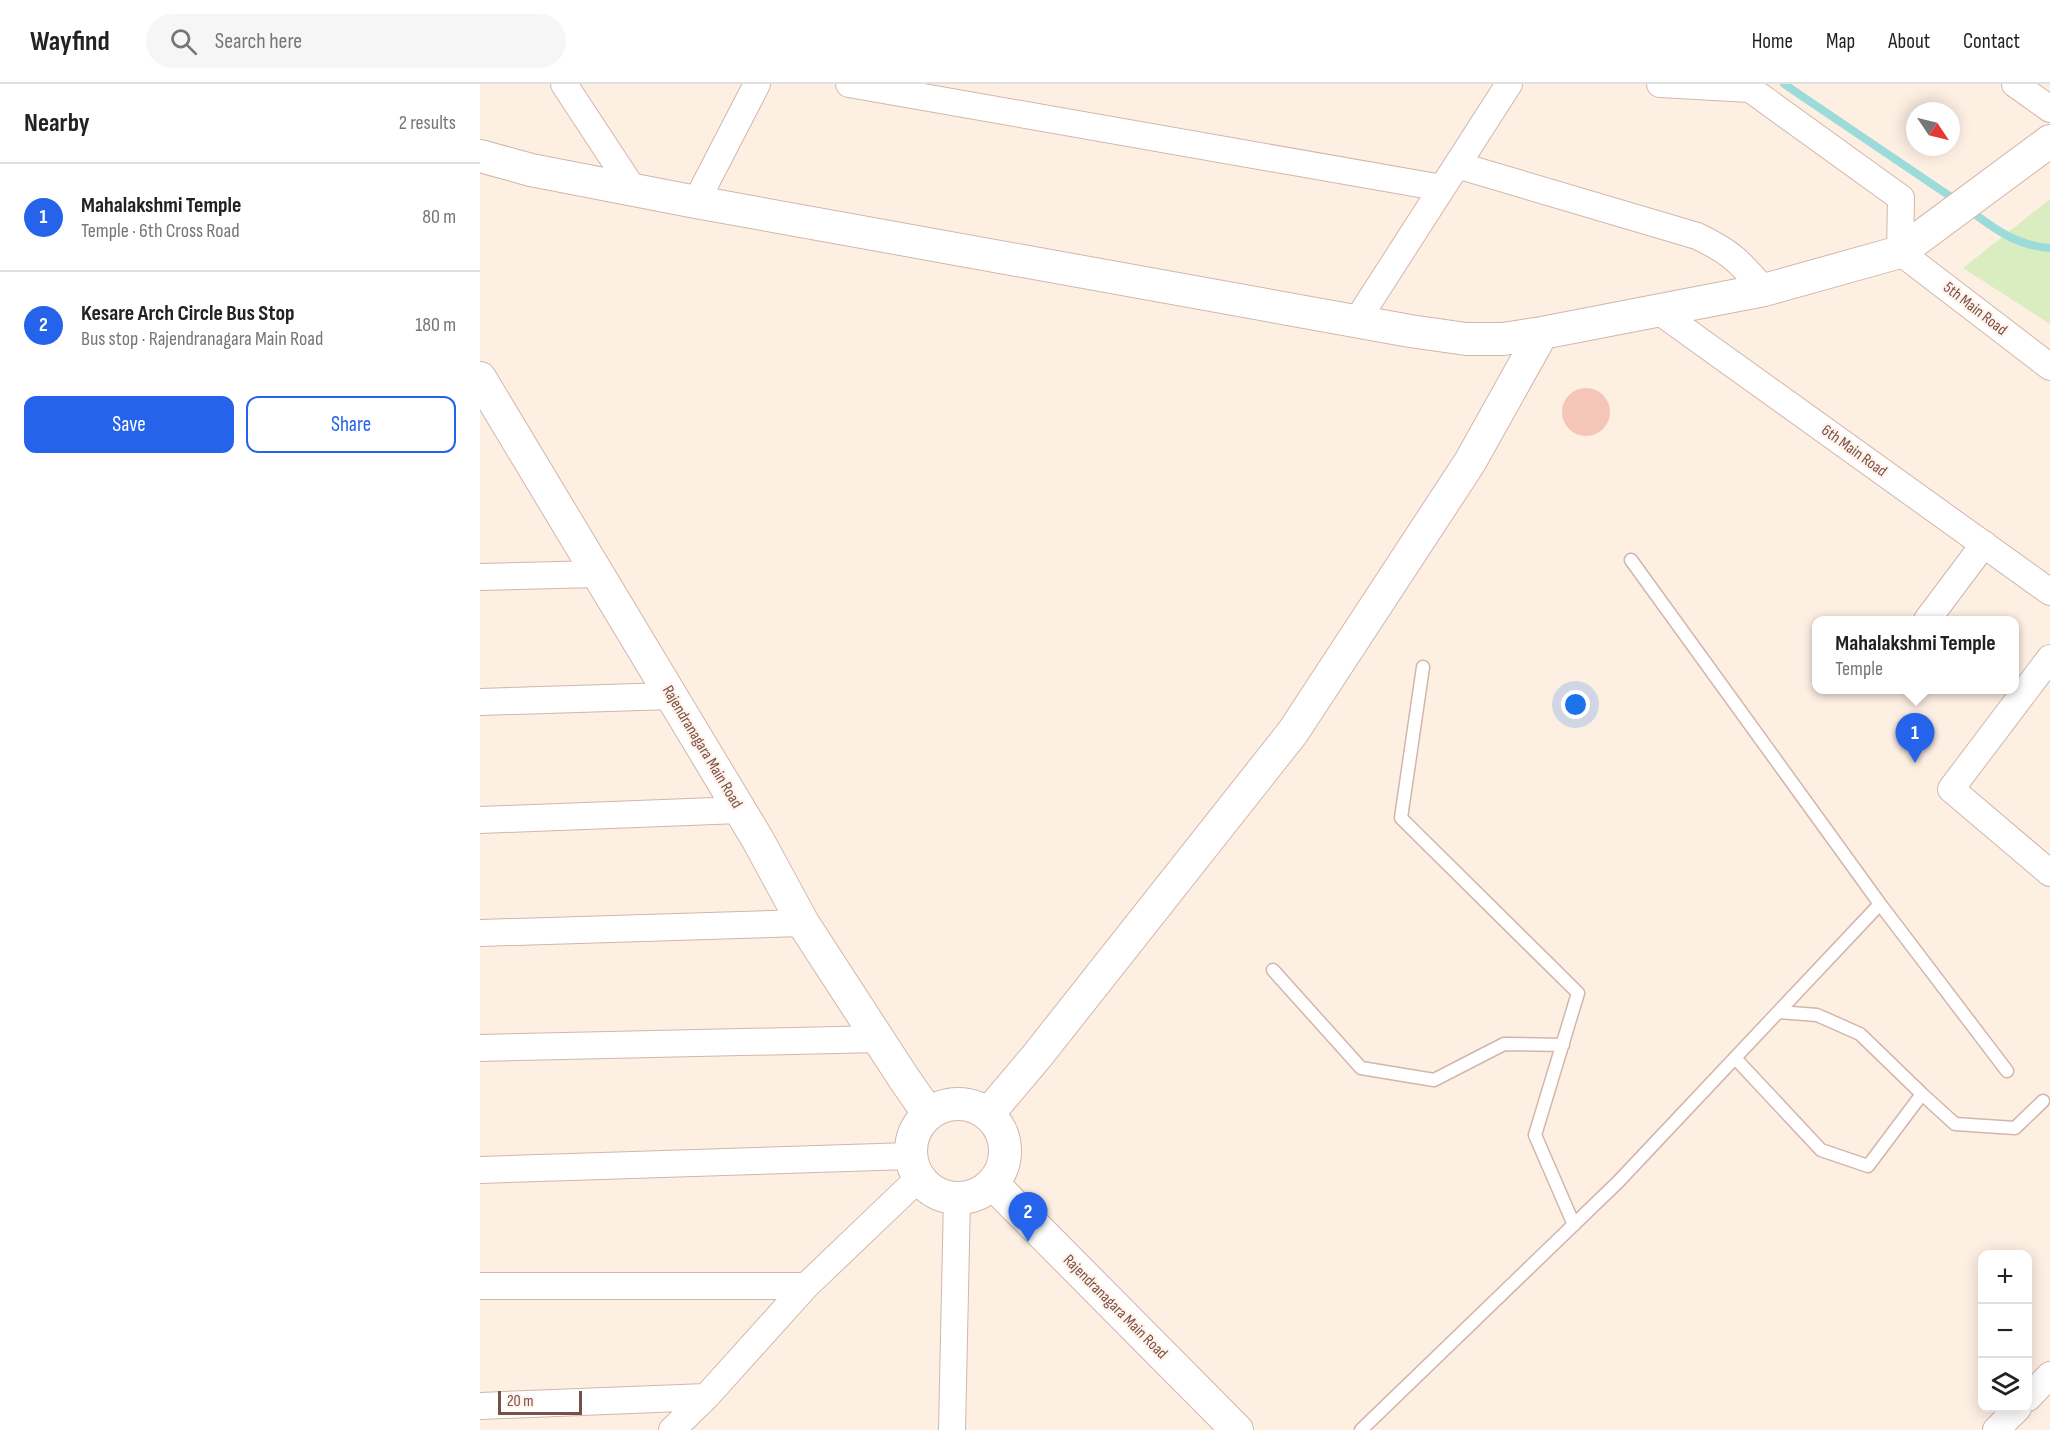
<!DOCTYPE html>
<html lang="en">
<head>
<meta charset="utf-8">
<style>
	:root { --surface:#fff; --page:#f6f6f6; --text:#222; --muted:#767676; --line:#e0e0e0; --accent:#2563eb }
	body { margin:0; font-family:"Sofia Sans Condensed",sans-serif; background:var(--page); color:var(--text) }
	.controls { position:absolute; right:18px; bottom:18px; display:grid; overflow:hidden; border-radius:12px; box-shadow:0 3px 15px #0003 }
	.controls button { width:54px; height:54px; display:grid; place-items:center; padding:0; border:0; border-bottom:2px solid var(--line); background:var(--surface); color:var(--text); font:30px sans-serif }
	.compass { position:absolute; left:1426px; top:18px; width:54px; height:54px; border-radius:50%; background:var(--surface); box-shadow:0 3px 15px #0003; rotate:125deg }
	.scale { position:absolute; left:18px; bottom:15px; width:84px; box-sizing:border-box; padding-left:6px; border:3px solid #785047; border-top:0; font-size:16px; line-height:21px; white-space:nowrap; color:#785047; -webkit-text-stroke:4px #fff3eb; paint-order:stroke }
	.you { position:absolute; left:1096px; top:621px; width:21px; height:21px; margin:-15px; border:4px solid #fff; border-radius:50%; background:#1a73e8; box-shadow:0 0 0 9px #1a73e833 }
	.badge { display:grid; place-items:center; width:39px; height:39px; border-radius:50%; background:var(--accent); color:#fff; font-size:20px; font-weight:700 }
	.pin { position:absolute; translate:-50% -50px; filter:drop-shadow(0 2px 3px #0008) }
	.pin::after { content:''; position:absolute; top:32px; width:21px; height:18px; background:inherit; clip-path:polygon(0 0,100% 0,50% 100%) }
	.popup { position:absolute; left:1332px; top:532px; width:207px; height:78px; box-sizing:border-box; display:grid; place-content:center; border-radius:12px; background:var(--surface); filter:drop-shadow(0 2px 4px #0005); font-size:20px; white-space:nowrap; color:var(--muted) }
	.popup b { font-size:22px; color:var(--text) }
	.popup::after { content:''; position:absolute; left:50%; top:100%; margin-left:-12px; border:12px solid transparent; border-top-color:var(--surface) }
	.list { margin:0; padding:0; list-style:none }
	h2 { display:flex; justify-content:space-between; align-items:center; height:78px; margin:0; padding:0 24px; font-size:26px }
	h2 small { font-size:20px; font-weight:400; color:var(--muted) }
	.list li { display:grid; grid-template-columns:39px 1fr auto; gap:18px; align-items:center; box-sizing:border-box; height:108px; padding:0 24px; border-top:2px solid var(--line) }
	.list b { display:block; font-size:22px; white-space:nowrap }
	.list p { margin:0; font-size:20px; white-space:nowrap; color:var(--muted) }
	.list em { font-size:20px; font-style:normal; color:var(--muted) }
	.actions { display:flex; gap:12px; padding:18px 24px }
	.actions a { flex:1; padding:14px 0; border:2px solid var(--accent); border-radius:12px; text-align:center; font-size:21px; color:var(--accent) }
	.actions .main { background:var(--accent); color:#fff }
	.icon { flex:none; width:33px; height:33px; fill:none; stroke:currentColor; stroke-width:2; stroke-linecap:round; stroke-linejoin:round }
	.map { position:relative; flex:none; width:1570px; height:1346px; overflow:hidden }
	header { display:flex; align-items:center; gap:36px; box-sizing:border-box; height:84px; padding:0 30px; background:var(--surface); border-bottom:2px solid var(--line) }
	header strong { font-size:28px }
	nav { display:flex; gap:33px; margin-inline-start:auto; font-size:21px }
	.search { width:420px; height:54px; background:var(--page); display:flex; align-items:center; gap:15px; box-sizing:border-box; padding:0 21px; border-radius:33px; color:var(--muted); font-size:22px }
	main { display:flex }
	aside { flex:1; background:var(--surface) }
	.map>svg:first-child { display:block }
	.green { fill:#daedc0 }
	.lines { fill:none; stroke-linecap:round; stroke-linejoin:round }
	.stream { stroke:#9bdcda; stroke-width:8 }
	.building { fill:#f5c6b8 }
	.service-casing { stroke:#d2b6ab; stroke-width:15 }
	.minor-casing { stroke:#d2b6ab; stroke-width:28 }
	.tertiary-casing { stroke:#d2b6ab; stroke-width:34 }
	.service { stroke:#fff; stroke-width:12 }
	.minor { stroke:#fff; stroke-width:26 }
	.tertiary { stroke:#fff; stroke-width:32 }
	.labels { text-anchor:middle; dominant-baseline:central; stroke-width:4.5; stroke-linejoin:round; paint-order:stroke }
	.street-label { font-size:16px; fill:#785047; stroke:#fff3eb }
</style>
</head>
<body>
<header>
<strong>Wayfind</strong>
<div class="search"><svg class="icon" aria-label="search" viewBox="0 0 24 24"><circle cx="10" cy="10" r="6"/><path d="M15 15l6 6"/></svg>Search here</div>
<nav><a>Home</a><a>Map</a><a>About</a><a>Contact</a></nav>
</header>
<main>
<aside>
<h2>Nearby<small>2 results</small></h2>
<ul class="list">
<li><span class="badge">1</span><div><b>Mahalakshmi Temple</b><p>Temple · 6th Cross Road</p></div><em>80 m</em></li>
<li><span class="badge">2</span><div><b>Kesare Arch Circle Bus Stop</b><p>Bus stop · Rajendranagara Main Road</p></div><em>180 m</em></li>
</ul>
<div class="actions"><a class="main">Save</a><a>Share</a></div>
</aside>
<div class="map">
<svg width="1570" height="1346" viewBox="0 0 1570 1346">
	<rect width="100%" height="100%" fill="#feefe3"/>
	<path class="green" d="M1570 115V240L1483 184Z"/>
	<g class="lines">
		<path class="stream" d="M1304 0 1477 117
			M1488 125C1513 144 1537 162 1570 164"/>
	</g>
	<path class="building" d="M1082 328a24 24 0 1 1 48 0a24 24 0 1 1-48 0Z"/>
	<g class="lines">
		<defs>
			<path id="service" d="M1151 476 1400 820
				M943 583 921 734 1098 909 1055 1051 1094 1141
				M793 886 881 984 954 996 1024 960 1083 961
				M1255 974 1341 1066 1388 1082 1442 1010 1380 950 1337 931 1299 928
				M1442 1010 1475 1040 1535 1044 1563 1017
				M881 1346 1138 1098 1400 820 1527 987"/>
			<path id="minor" d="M84 0 153 105
				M369 0 962 104
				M1180 0 1270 5 1421 114 1420 168 1570 283
				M1535 0 1570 25
				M977 81 1217 152C1251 168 1260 178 1284 206
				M216 118 277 0
				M1177 226 1570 508
				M876 238 1029 0
				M0 493 118 490
				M1447 536 1504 460
				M1570 574 1471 705 1570 789
				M0 618 191 612
				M0 736 260 726
				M0 849 323 839
				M0 964 399 955
				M0 1086 430 1072
				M0 1202H326
				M1548 1314 1570 1291
				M0 1322 226 1313
				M192 1346 226 1313 326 1202 439 1094
				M472 1346 477 1114
				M1516 1346 1538 1324"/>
			<path id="tertiary" d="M0 72 51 86 216 118 930 247 986 255H1023L1062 249 1284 206 1420 168 1570 57
				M0 294 278 756 323 839 423 993 448 1029
				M431 1067a47 47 0 1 1 94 0a47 47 0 1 1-94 0Z
				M508 1030 557 972 813 648 990 378 1062 249
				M512 1099 757 1346"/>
		</defs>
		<use href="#service" class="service-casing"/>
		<use href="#minor" class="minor-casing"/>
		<use href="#tertiary" class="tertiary-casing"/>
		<use href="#service" class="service"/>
		<use href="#minor" class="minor"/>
		<use href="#tertiary" class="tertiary"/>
	</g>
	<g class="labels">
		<g class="street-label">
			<text transform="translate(1495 225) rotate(38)">5th Main Road</text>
			<text transform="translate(1374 367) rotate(36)">6th Main Road</text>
			<text transform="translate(222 663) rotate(59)">Rajendranagara Main Road</text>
			<text transform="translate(635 1223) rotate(45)">Rajendranagara Main Road</text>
		</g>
	</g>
</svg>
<div class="controls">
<button>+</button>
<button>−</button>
<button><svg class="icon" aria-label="layers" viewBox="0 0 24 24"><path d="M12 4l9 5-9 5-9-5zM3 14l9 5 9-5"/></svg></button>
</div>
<svg class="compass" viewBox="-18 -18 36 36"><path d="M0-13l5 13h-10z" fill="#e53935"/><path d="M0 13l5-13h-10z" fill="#767676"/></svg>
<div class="scale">20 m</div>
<div class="you"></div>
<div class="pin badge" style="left:1435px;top:679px">1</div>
<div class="popup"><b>Mahalakshmi Temple</b>Temple</div>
<div class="pin badge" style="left:548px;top:1158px">2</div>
</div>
</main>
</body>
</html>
